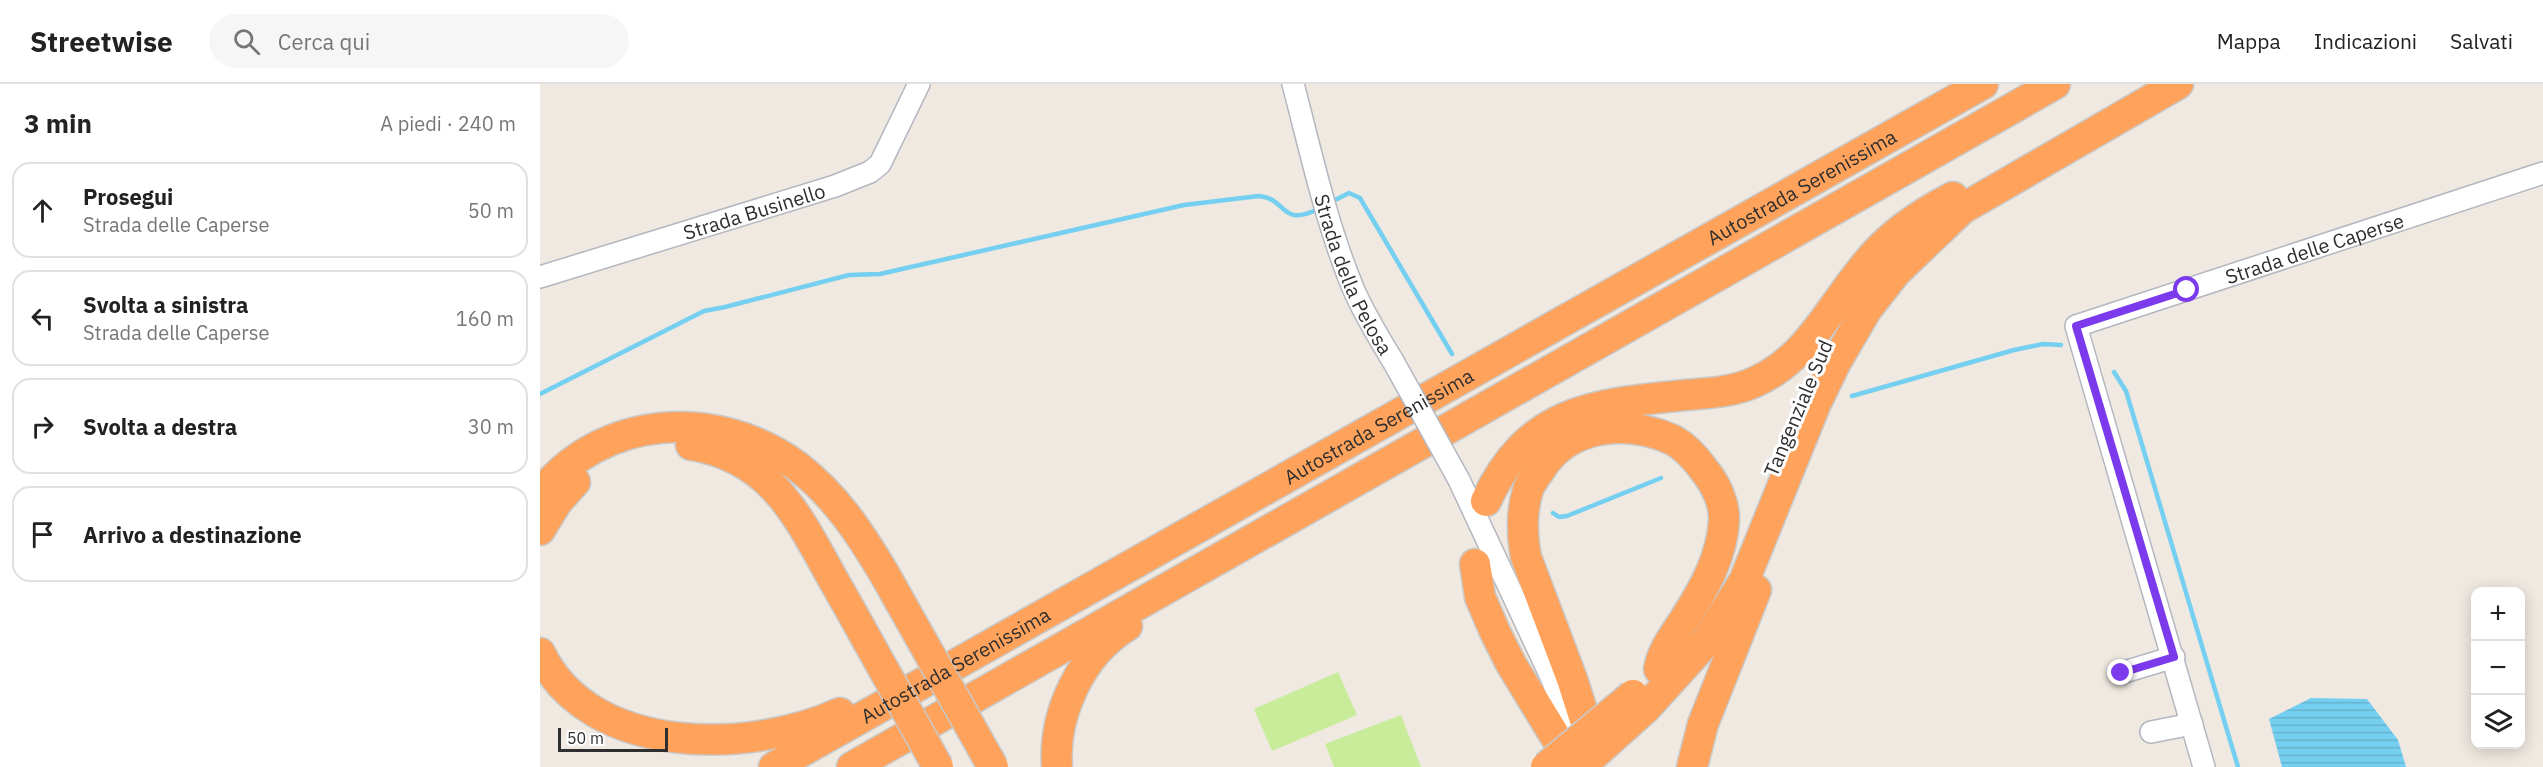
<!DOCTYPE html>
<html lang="it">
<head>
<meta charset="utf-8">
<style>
	:root { --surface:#fff; --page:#f6f6f6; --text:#222; --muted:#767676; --line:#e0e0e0 }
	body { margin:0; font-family:"IBM Plex Sans",sans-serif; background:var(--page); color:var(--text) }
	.controls { position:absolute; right:18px; bottom:18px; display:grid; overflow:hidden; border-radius:12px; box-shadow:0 3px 15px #0003 }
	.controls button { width:54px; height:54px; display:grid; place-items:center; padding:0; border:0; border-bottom:2px solid var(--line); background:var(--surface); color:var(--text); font:30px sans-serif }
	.scale { position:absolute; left:18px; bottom:15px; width:110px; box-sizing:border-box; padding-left:6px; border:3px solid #2e2e2e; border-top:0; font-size:16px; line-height:21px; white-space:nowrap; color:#2e2e2e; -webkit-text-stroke:4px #fff; paint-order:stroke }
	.stop { position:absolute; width:18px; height:18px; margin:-14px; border:4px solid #7c3aed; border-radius:50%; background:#fff }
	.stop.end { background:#7c3aed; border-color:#fff; box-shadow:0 2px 6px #0008 }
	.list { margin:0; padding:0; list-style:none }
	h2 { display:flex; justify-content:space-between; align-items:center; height:78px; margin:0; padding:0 24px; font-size:26px }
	h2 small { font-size:20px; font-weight:400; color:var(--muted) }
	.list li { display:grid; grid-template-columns:39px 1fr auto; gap:18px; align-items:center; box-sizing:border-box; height:96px; margin:0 12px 12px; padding:0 12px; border:2px solid var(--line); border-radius:18px }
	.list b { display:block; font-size:22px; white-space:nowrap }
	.list p { margin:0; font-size:20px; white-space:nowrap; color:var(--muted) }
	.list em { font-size:20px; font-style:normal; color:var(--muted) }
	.icon { flex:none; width:33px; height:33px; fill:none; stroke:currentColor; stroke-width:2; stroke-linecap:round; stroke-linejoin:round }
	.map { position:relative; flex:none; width:2003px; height:683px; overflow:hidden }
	header { display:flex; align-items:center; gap:36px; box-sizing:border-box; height:84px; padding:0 30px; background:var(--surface); border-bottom:2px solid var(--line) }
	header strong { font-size:28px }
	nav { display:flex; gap:33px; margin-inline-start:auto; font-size:21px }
	.search { width:420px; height:54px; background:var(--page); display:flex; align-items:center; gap:15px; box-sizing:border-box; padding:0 21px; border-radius:33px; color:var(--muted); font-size:22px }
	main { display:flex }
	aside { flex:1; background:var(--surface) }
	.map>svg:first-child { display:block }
	.pitch { fill:#c9ec9a }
	.water { fill:url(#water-rules) }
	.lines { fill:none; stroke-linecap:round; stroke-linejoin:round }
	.stream { stroke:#75cff0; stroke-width:4.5 }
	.minor-casing { stroke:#b4b7c1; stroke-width:24 }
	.highway-casing { stroke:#c9c9c9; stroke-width:33 }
	.minor { stroke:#fff; stroke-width:21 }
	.highway { stroke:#ffa35c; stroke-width:30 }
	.minor-bridge-casing { stroke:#b4b7c1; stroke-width:24; stroke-linecap:butt }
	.highway-bridge-casing { stroke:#c9c9c9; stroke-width:33; stroke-linecap:butt }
	.minor-bridge { stroke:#fff; stroke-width:21 }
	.highway-bridge { stroke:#ffa35c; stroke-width:30 }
	.route { stroke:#7c3aed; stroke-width:8 }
	.labels { text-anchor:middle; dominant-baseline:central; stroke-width:6; stroke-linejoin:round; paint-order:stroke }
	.street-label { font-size:20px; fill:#2e2e2e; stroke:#fff }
</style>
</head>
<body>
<header>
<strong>Streetwise</strong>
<div class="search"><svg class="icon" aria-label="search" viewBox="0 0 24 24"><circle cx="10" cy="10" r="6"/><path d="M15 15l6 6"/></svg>Cerca qui</div>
<nav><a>Mappa</a><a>Indicazioni</a><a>Salvati</a></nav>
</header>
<main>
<aside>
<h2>3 min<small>A piedi · 240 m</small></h2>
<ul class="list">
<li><svg class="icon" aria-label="ahead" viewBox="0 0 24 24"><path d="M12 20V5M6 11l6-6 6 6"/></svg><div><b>Prosegui</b><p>Strada delle Caperse</p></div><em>50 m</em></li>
<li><svg class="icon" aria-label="left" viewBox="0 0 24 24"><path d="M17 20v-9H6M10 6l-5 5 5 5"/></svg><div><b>Svolta a sinistra</b><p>Strada delle Caperse</p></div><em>160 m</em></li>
<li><svg class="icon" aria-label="right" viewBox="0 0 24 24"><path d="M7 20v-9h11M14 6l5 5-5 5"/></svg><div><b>Svolta a destra</b></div><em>30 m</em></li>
<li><svg class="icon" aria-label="arrive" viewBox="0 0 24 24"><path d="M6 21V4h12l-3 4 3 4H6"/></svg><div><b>Arrivo a destinazione</b></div></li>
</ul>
</aside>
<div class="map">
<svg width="2003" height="683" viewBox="0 0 2003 683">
	<defs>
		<pattern id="water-rules" width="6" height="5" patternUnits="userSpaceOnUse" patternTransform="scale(1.5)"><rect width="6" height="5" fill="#75cff0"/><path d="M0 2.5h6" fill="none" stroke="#66b2ce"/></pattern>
	</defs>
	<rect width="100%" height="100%" fill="#efe9e1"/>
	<path class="pitch" d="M798 588 817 631 732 667 714 625Z
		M861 631 881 683H794L785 660Z"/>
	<path class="water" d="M1771 614 1827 615 1858 656 1866 683H1742L1729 635Z"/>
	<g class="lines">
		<path class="stream" d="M791 118 809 109 820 114 912 270
			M1574 288 1586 307 1698 683
			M0 310 164 227 185 223 309 191 340 190 644 121 719 112C747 114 740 144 778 125
			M1312 312 1474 266 1503 260 1521 261
			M1013 429 1019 433 1027 432 1121 394"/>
		<defs>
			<g id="minor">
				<path id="s1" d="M753 0C771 68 786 139 813 204 824 230 839 254 853 277"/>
				<path id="s2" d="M0 193 295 102 330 88 340 80 379 0"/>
				<path d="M919 396 1012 595 1041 669"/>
				<path d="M1581 589 1634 573"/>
				<path d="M1611 648 1652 640"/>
				<path id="s3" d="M1664 683 1536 242 2003 89"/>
			</g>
			<g id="highway">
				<path d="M151 361C239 375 262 443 302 511"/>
				<path d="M0 410C62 330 177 323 257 382 296 412 320 449 345 491"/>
				<path d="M946 417C989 324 1055 320 1146 311 1170 309 1195 308 1217 297 1268 274 1292 220 1327 179 1350 150 1380 130 1413 113"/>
				<path d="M0 446 17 418 35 398"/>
				<path d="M935 480 940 513 955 548 971 580 1034 683"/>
				<path d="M0 569C50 673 210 670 300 629"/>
				<path d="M1106 624 1166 558 1204 497 1276 319 1296 278 1327 225 1356 188 1422 125 1638 0"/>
				<path d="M1053 661 1032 595 986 473C982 451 981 428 988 406 990 399 996 392 1000 386 1028 340 1087 335 1133 356 1146 363 1157 376 1165 387 1176 401 1185 420 1184 437 1182 472 1164 505 1146 533 1135 551 1123 564 1119 585"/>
				<path id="s4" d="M234 683 1443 0"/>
				<path d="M312 683 1515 0"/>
				<path d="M517 683C513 630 541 570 587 542"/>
				<path d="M1152 683 1163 640 1216 506"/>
			</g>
		</defs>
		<use href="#minor" class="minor-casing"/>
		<use href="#highway" class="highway-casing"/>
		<use href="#minor" class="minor"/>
		<use href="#highway" class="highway"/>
		<defs>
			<path id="minor-bridge" d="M853 277 919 396"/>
			<path id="highway-bridge" d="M345 491 453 683
				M302 511 398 683
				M1006 683 1093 611
				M1040 683 1106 624"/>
		</defs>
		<use href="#minor-bridge" class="minor-bridge-casing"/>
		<use href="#highway-bridge" class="highway-bridge-casing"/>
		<use href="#minor-bridge" class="minor-bridge"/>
		<use href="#highway-bridge" class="highway-bridge"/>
	</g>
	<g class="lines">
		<path class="route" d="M1581 589 1634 573 1536 242 1647 206"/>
	</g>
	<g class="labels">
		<g class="street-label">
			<text stroke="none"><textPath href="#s4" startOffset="1180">Autostrada Serenissima</textPath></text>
			<text stroke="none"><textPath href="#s2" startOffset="224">Strada Businello</textPath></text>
			<text stroke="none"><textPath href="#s3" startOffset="710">Strada delle Caperse</textPath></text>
			<text stroke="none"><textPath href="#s1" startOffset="200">Strada della Pelosa</textPath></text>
			<text transform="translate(1258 324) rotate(-67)">Tangenziale Sud</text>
			<text stroke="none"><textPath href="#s4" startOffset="694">Autostrada Serenissima</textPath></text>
			<text stroke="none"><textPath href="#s4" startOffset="208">Autostrada Serenissima</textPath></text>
		</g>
	</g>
</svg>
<div class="controls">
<button>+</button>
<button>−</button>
<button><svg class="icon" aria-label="layers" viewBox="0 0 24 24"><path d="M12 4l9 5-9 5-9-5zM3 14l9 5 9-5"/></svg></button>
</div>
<div class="scale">50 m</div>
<div class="stop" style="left:1647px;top:206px"></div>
<div class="stop end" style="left:1581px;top:589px"></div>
</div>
</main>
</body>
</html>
